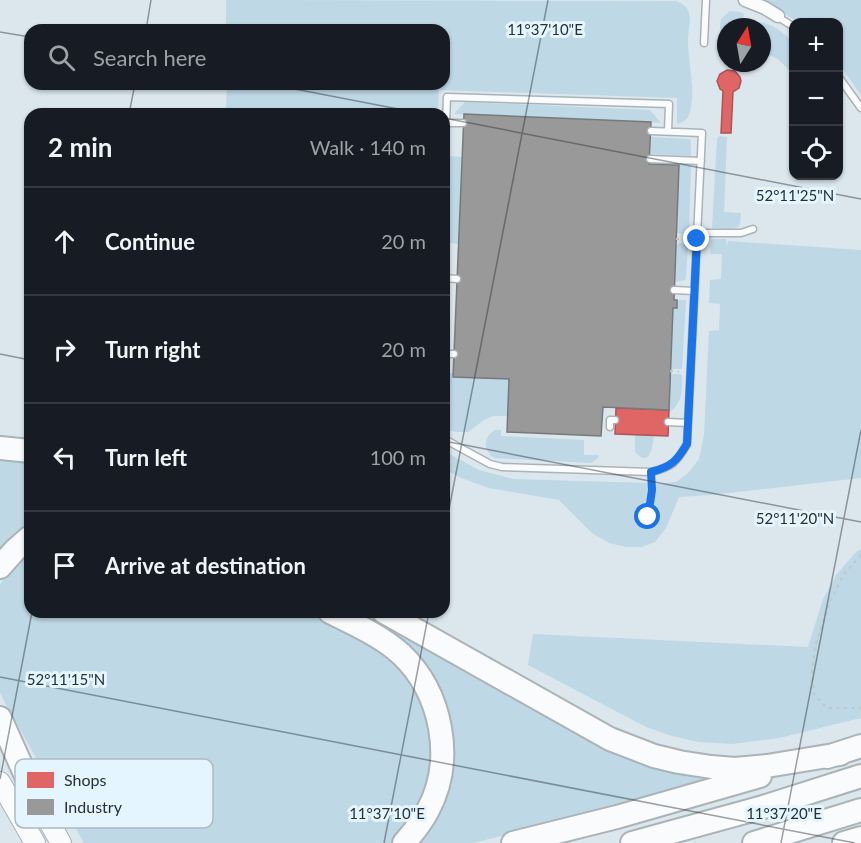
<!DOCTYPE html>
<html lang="en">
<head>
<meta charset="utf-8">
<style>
	:root { --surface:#171b24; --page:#242831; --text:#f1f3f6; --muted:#9ea1a6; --line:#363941 }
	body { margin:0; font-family:Lato,sans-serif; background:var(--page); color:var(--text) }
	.controls { position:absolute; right:18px; top:18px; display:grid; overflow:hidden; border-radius:12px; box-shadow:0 2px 4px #0004 }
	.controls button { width:54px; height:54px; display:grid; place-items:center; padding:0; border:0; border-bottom:2px solid var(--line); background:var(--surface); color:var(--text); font:30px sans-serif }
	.compass { position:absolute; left:717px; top:18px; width:54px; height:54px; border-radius:50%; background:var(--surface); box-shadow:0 2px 4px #0004; rotate:11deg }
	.stop { position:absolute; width:18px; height:18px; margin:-14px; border:4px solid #1a73e8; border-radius:50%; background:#fff }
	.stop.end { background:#1a73e8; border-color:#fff; box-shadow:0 2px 6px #0008 }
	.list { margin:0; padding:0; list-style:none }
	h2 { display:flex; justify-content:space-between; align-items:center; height:78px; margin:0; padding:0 24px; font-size:26px }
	h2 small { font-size:20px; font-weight:400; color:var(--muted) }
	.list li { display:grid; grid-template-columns:39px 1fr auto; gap:18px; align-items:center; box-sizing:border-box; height:108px; padding:0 24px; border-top:2px solid var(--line) }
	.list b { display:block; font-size:22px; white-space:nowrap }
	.list em { font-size:20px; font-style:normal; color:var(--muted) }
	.icon { flex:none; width:33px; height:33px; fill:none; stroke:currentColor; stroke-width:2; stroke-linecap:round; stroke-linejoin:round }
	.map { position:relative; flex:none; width:861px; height:843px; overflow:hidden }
	.search { position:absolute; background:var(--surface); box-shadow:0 2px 4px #0004; left:24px; top:24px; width:426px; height:66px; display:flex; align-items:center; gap:15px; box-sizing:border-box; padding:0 21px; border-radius:18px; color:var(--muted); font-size:22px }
	.panel { position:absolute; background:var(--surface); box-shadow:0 2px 4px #0004; left:24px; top:108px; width:426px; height:510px; border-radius:18px }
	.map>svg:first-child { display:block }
	.green { fill:#bed8e6 }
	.shops { fill:#e06666; stroke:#a95657; stroke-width:1.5 }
	.industry { fill:#999; stroke:#777a7b; stroke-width:1.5 }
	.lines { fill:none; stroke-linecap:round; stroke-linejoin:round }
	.service-casing { stroke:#aab3b8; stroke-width:9 }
	.minor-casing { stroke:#aab3b8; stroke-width:15 }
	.trunk-casing { stroke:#aab3b8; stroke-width:22 }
	.motorway-casing { stroke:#aab3b8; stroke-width:26 }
	.path { stroke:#c2c6c8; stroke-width:2; stroke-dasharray:3 4.5; stroke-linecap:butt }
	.service { stroke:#fafbfc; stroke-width:6 }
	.minor { stroke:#fafbfc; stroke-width:12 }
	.trunk { stroke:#fafbfc; stroke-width:20 }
	.motorway { stroke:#fafbfc; stroke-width:22 }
	.route { stroke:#1a73e8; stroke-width:8 }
	.ticks { fill:none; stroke:#283035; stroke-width:1.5; stroke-opacity:0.45 }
	.key { fill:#e4f5ff; stroke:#acbac2; stroke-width:1.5 }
	.key-label { font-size:16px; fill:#283035 }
	.ticks-label { font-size:15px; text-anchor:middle; fill:#283035; stroke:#e4f5ff; stroke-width:6; stroke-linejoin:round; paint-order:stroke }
</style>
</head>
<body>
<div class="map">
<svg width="861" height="843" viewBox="0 0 861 843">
	<rect width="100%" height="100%" fill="#dbe7ed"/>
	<path class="green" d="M226 0 675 1C682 3 687 6 689 13 691 22 688 31 688 41 688 64 696 89 690 112 688 120 683 122 677 124V98L439 90 438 109H420L406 114H226L227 84H444V30H226Z
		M762 0H861V95L839 64 838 22H798Z
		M730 11 740 12 744 14 741 27H726V50L721 48C719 39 720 28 721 19Z
		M756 22C771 22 782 32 793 42V74L778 59 762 52V27H754Z
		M465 102 650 110 661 123 651 122 454 114Z
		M719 136 727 137 724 212 741 213 740 223 738 227 731 229 712 228 717 139Z
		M650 137 690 139 691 141V156L650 154Z
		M451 156 462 157 458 244 444 242V158Z
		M679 165 691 166 689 233 685 234 677 233Z
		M711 239H726L727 247 728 241 861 250V478L710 495 679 497 666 528 655 542 642 547H626L609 543 592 533 559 500 489 488 461 478 444 469V451L479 470 513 479 649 483V490L654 491 655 484 676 482 688 473 699 459 704 435 709 331 719 330 720 304 709 303 710 280 721 279 722 254H710Z
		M679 243 688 245 686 277 685 280 675 282 676 246Z
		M677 300H686L682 369H670L673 308 677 307Z
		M444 373H453V377L509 379 508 416H493L484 420 468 432H457L444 429Z
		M670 374H681L682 376C682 390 683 402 671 411L669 410Z
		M495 430H501V436L584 440V455H599L598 458 591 463 494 458C483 450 483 437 495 430Z
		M635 433 654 434C653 446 650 469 635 452Z
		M0 460 30 464V527L0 555Z
		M30 548V612H313L359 636 385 653 416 685 434 738 428 792 400 836 392 843H84L4 701 0 692V585L12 565Z
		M861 549V718L779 738 756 741 732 744 698 742 672 736 646 727 528 665 533 634 808 647 823 599 837 574 856 552Z
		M350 612H363L616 754C650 769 684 775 721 778L594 813 473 843H420C451 807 464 749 445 704 443 699 441 692 437 687 430 678 418 671 409 663 389 646 370 629 350 612Z"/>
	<path class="shops" d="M727 70 735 71 740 77 741 81 739 88 733 92 731 133H721L723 91 720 89 717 81 720 74Z
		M616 408 669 410 668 436 615 434Z"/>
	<path class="industry" d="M464 114 651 122 649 164 679 165 674 300H677V308H673L669 410 603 407 601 436 507 432 509 379 453 377Z"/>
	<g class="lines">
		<defs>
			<path id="service" d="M778 17 794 27
				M704 43 706 0
				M838 76 861 108
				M445 123H463
				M446 123 447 97 669 104 668 131
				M650 159 701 161
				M697 233H741L753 229
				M444 278 457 279
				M674 290 694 291
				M444 354H454
				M668 422 688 423
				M610 427V420H615
				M444 439 490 464 502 467 651 472C672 467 677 462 687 444L702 133 651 131
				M406 816 417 822"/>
			<path id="minor" d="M745 0 765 8 778 16"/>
			<path id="trunk" d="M0 782 35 843
				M27 783 61 843"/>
			<path id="motorway" d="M0 448 30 451
				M0 567 15 550 30 537
				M330 612C354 624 381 636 401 654 442 693 455 760 428 810 422 822 413 833 404 843
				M384 612 610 739 654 756 679 762 711 767 735 769 767 766 840 754
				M0 718 35 796
				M827 757 861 746
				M513 843 617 817 760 776
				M632 843 763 807 861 776
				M754 843 861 810
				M844 843 861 838"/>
		</defs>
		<use href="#service" class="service-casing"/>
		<use href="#minor" class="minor-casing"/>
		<use href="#trunk" class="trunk-casing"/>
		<use href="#motorway" class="motorway-casing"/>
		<path class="path" d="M676 239H688
			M670 371 679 372
			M648 517 652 490V481
			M861 555 844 574 830 602 815 646 812 672 814 694 827 708H861"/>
		<use href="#service" class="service"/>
		<use href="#minor" class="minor"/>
		<use href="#trunk" class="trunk"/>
		<use href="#motorway" class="motorway"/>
	</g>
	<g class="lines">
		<path class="route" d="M648 517 652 490 651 472C671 467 677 461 687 444L697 239"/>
	</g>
	<path class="ticks" d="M146 30 151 0M0 32 30 37M269 84 424 114M129 114 135 84M444 118 861 199M0 354 30 360M444 441 861 522M444 535 548 0M0 677 855 843M0 779 32 612M384 843 429 612M781 843 861 430"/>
	<rect x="15" y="759" width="198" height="69" rx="9" class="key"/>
	<rect x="27" y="772" width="27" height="16" fill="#e06666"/>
	<rect x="27" y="799" width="27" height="16" fill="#999"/>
	<g class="key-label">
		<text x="64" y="786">Shops</text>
		<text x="64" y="813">Industry</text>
	</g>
	<g class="ticks-label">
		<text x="545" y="35">11°37'10"E</text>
		<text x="795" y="201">52°11'25"N</text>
		<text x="795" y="524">52°11'20"N</text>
		<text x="66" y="685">52°11'15"N</text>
		<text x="387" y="819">11°37'10"E</text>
		<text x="784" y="819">11°37'20"E</text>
	</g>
</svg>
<div class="controls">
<button>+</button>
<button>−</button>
<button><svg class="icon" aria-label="locate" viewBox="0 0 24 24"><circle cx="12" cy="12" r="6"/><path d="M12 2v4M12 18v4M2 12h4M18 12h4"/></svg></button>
</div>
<svg class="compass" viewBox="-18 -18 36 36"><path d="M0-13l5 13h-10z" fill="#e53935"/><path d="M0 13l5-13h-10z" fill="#9ea1a6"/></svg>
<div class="stop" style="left:648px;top:517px"></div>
<div class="stop end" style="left:697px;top:239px"></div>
<div class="search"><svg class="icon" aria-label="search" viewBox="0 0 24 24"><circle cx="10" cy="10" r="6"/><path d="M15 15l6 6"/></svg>Search here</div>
<section class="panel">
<h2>2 min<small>Walk · 140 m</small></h2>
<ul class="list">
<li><svg class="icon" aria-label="ahead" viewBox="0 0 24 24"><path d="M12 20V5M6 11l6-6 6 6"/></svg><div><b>Continue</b></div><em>20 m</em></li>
<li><svg class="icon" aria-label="right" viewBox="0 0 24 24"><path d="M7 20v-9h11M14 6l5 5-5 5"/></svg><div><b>Turn right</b></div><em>20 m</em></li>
<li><svg class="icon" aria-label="left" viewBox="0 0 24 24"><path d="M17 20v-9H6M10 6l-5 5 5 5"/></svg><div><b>Turn left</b></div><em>100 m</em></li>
<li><svg class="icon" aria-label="arrive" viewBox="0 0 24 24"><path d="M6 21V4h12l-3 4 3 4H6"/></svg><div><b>Arrive at destination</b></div></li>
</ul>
</section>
</div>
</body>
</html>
